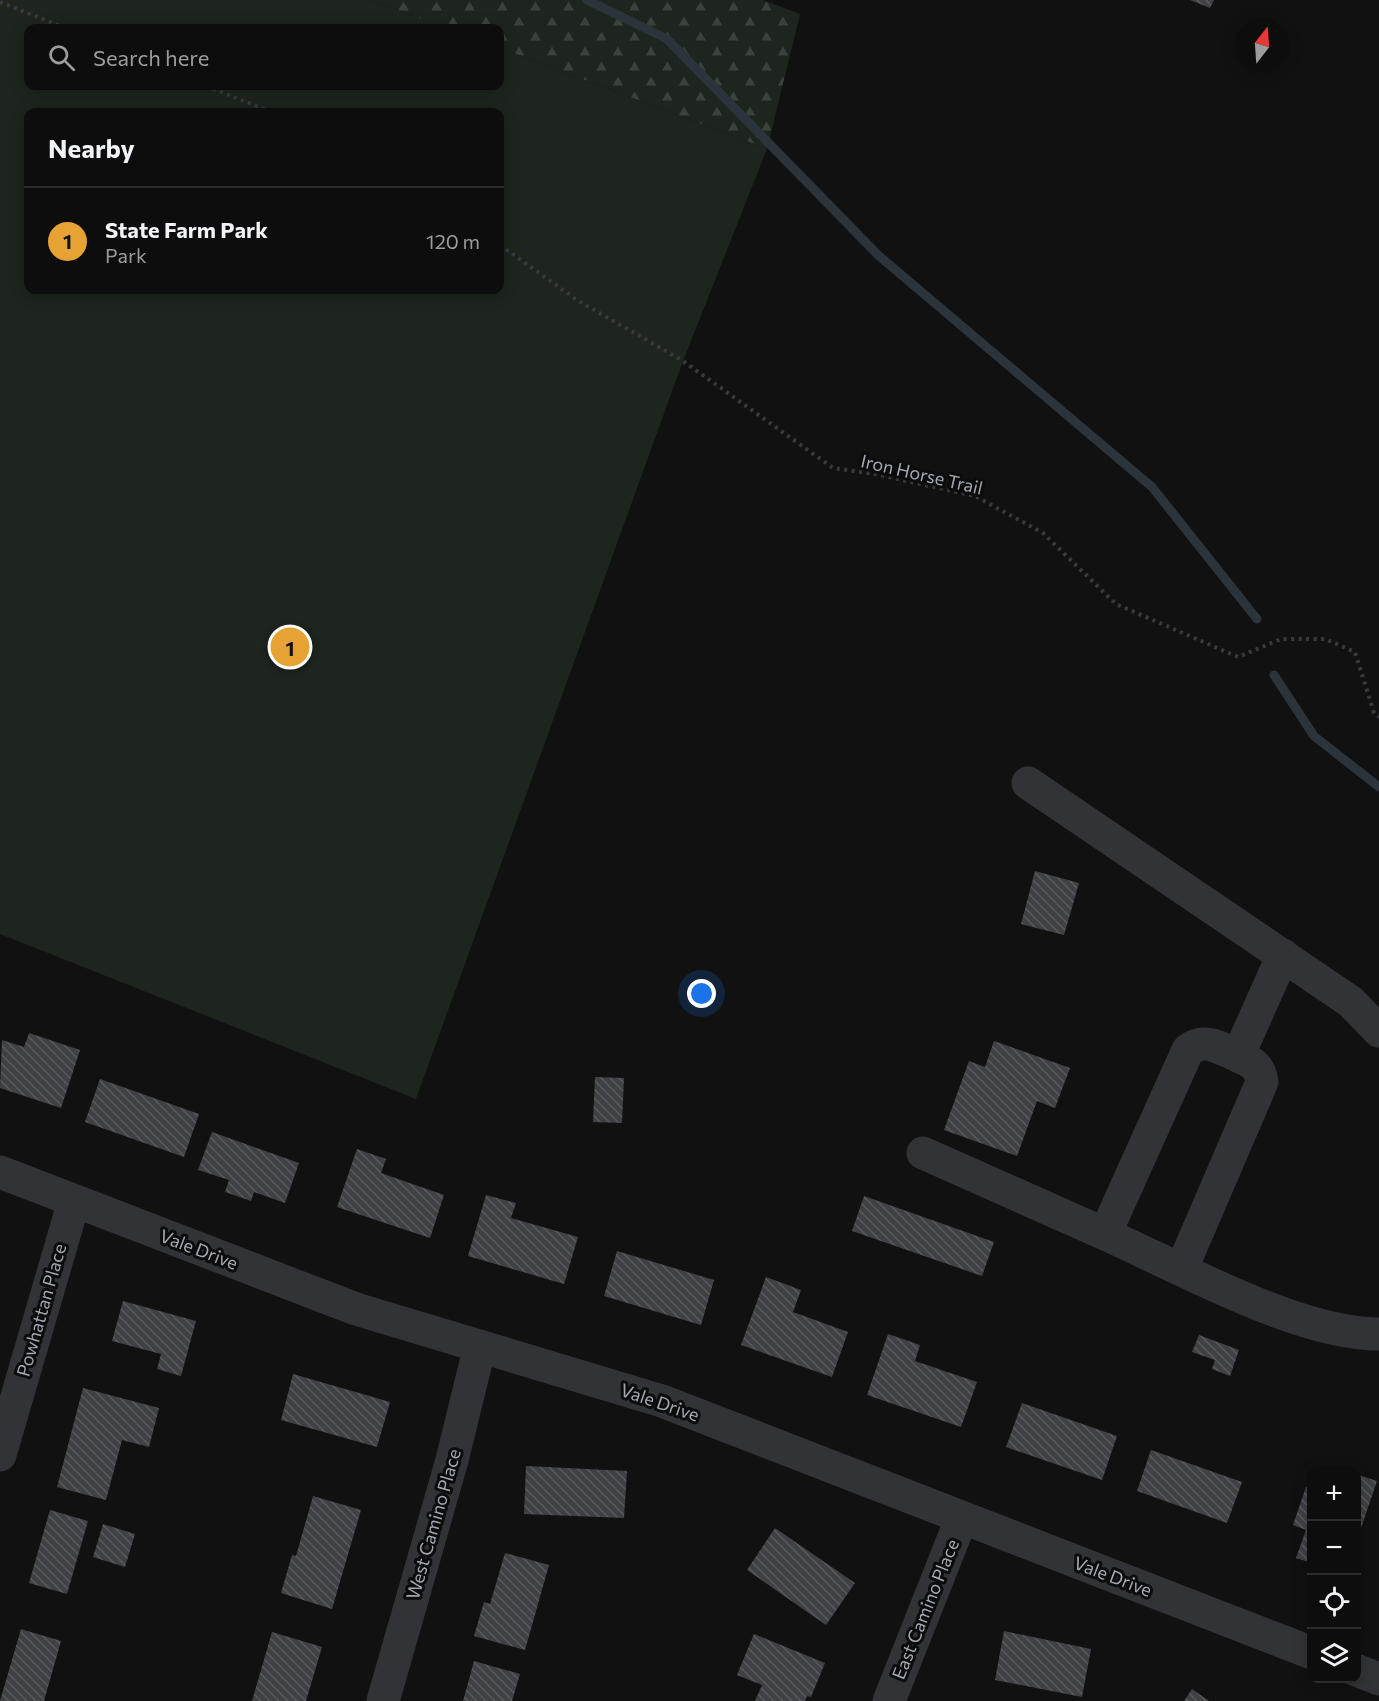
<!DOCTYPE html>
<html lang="en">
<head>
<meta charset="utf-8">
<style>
	:root { --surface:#0d0d0e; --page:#161617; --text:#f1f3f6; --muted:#9a9c9e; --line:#2d2d2e; --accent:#e7a234 }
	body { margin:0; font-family:Commissioner,sans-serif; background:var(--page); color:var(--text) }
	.controls { position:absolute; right:18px; bottom:18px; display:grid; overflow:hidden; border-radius:12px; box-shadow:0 3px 15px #0003 }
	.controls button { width:54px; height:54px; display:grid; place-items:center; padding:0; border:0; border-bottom:2px solid var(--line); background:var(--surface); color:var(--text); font:30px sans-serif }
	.compass { position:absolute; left:1235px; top:18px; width:54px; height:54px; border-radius:50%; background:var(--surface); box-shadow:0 3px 15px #0003; rotate:17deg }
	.you { position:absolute; left:702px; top:994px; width:21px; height:21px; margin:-15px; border:4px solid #fff; border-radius:50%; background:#1a73e8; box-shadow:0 0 0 9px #1a73e833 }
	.badge { display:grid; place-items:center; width:39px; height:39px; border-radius:50%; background:var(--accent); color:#111; font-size:20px; font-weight:700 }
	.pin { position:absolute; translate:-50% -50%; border:3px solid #fff; box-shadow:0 2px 6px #0006 }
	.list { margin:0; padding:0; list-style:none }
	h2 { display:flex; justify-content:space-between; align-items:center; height:78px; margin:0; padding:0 24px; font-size:26px }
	h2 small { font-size:20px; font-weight:400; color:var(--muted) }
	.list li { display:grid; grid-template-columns:39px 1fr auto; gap:18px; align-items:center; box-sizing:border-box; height:108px; padding:0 24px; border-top:2px solid var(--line) }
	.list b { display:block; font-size:22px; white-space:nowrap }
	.list p { margin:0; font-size:20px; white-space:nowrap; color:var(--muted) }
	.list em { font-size:20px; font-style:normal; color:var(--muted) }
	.icon { flex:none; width:33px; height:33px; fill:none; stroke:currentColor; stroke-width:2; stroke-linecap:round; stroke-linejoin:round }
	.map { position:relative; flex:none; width:1379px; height:1701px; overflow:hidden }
	.search { position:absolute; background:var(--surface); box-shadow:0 3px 15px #0003; left:24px; top:24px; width:480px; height:66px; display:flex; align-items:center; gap:15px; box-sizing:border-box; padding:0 21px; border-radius:12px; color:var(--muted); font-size:22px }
	.panel { position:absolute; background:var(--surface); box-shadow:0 3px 15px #0003; left:24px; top:108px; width:480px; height:186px; border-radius:12px }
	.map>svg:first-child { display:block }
	.forest { fill:url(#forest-firs) }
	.park { fill:#1d251e; fill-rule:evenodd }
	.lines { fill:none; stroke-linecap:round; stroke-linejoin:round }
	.stream { stroke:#2b343a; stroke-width:9 }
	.building { fill:url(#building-back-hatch) }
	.path { stroke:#383a3e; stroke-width:4; stroke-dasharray:3 4.5; stroke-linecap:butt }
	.minor { stroke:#323337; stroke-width:33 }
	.labels { text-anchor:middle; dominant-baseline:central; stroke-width:6; stroke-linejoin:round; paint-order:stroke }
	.street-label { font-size:18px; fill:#a3a8b2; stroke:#0c0c0d }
</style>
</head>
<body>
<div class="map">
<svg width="1379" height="1701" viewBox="0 0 1379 1701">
	<defs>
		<pattern id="forest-firs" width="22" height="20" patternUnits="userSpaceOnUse" patternTransform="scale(1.5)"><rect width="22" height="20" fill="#1d251e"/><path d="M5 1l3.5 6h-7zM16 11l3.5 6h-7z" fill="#3b423c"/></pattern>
		<pattern id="building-back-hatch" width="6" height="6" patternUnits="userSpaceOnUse" patternTransform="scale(1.5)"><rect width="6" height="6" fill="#404145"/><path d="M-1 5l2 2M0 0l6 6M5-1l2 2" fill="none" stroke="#585a5d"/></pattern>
	</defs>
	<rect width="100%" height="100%" fill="#111112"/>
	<path class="forest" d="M370 0H763L800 14 767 149 500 48V28H446Z"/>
	<path class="park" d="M0 0H370L446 28H28V86H500V48L767 149 683 361 416 1099 0 934ZM28 112H500V290H28Z"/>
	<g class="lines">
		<path class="stream" d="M587 0 667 39 878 255 1152 487 1257 619
			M1274 675 1314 736 1379 787"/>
	</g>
	<path class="building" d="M1190 0H1214L1210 8Z
		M1035 871 1079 883 1064 935 1021 924Z
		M29 1033 80 1050 61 1108 0 1088 2 1040 24 1047Z
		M994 1041 1070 1068 1055 1108 1037 1101 1017 1156 944 1130 969 1061 985 1067Z
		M595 1077 624 1078 622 1123 593 1122Z
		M100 1079 199 1114 184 1157 85 1122Z
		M212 1132 299 1163 285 1203 254 1192 251 1201 225 1192 229 1180 198 1170Z
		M357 1149 386 1159 381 1173 444 1195 430 1238 337 1207Z
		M486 1195 516 1203 511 1218 578 1237 564 1284 468 1256Z
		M864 1196 994 1242 982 1276 852 1231Z
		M617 1251 714 1280 701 1325 604 1296Z
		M766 1277 801 1290 793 1312 848 1332 832 1377 741 1345Z
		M123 1301 196 1321 181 1376 157 1369 161 1354 112 1341Z
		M888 1334 920 1345 915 1361 977 1382 961 1427 867 1395Z
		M1199 1335 1239 1350 1230 1376 1212 1369 1215 1360 1192 1352Z
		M293 1374 390 1402 377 1447 281 1420Z
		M83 1388 159 1408 149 1447 122 1440 106 1500 57 1487Z
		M1022 1403 1117 1436 1102 1480 1006 1447Z
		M1151 1450 1242 1482 1227 1523 1137 1491Z
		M526 1466 627 1471 624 1518 524 1514Z
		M1356 1474 1377 1481 1357 1540H1356Z
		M1306 1487 1312 1489V1563L1296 1558 1306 1530 1293 1525Z
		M313 1496 361 1510 332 1609 281 1593 292 1555 296 1556Z
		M50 1510 88 1521 67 1594 29 1583Z
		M103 1524 135 1534 125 1567 93 1557Z
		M775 1528 855 1583 826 1625 747 1570Z
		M505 1553 549 1565 525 1650 474 1636 484 1602 490 1604Z
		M21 1629 61 1641 44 1701H0Z
		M1004 1631 1091 1649 1082 1697 995 1680Z
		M272 1632 322 1647 306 1701H252Z
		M754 1634 825 1663 811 1697 807 1696 805 1701H755L762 1685 737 1675Z
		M474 1661 520 1674 512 1701H463Z
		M1192 1689 1209 1701H1184Z"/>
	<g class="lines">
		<path class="path" d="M0 2 65 28
			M206 86 272 112
			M500 245 577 300 683 361 833 468 875 474 975 496 1043 533 1116 604 1238 657 1281 639H1325L1355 652 1374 713 1379 717"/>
		<path class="minor" d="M1028 783 1351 1002 1379 1031
			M923 1153 1105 1234 1188 1050C1205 1037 1220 1048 1238 1056L1283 955
			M0 1172 356 1309 662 1401 1312 1653
			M1105 1234C1181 1268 1298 1334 1379 1334
			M1182 1268 1262 1082C1260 1066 1252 1062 1238 1056
			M0 1455 74 1201
			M1356 1670 1379 1679
			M383 1701 452 1460 480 1346
			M889 1701 962 1517"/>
	</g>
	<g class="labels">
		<g class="street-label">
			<text transform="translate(922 474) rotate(13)">Iron Horse Trail</text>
			<text transform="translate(199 1249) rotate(21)">Vale Drive</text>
			<text transform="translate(41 1310) rotate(-74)">Powhattan Place</text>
			<text transform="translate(660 1402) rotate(19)">Vale Drive</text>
			<text transform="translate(433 1524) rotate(-74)">West Camino Place</text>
			<text transform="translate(1113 1576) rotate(21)">Vale Drive</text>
			<text transform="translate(925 1609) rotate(-68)">East Camino Place</text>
		</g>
	</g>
</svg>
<div class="controls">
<button>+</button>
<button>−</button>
<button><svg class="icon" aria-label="locate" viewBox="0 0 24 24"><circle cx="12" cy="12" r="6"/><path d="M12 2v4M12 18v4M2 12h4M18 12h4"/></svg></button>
<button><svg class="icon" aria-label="layers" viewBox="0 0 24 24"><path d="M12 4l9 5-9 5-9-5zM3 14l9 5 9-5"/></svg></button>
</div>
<svg class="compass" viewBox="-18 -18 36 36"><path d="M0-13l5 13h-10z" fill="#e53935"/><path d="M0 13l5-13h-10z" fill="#9a9c9e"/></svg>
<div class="you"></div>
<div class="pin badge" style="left:290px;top:647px">1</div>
<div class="search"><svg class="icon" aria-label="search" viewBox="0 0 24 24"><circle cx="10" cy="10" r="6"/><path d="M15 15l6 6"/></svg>Search here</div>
<section class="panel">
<h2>Nearby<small></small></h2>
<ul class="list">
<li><span class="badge">1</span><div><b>State Farm Park</b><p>Park</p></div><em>120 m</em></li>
</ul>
</section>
</div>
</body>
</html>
